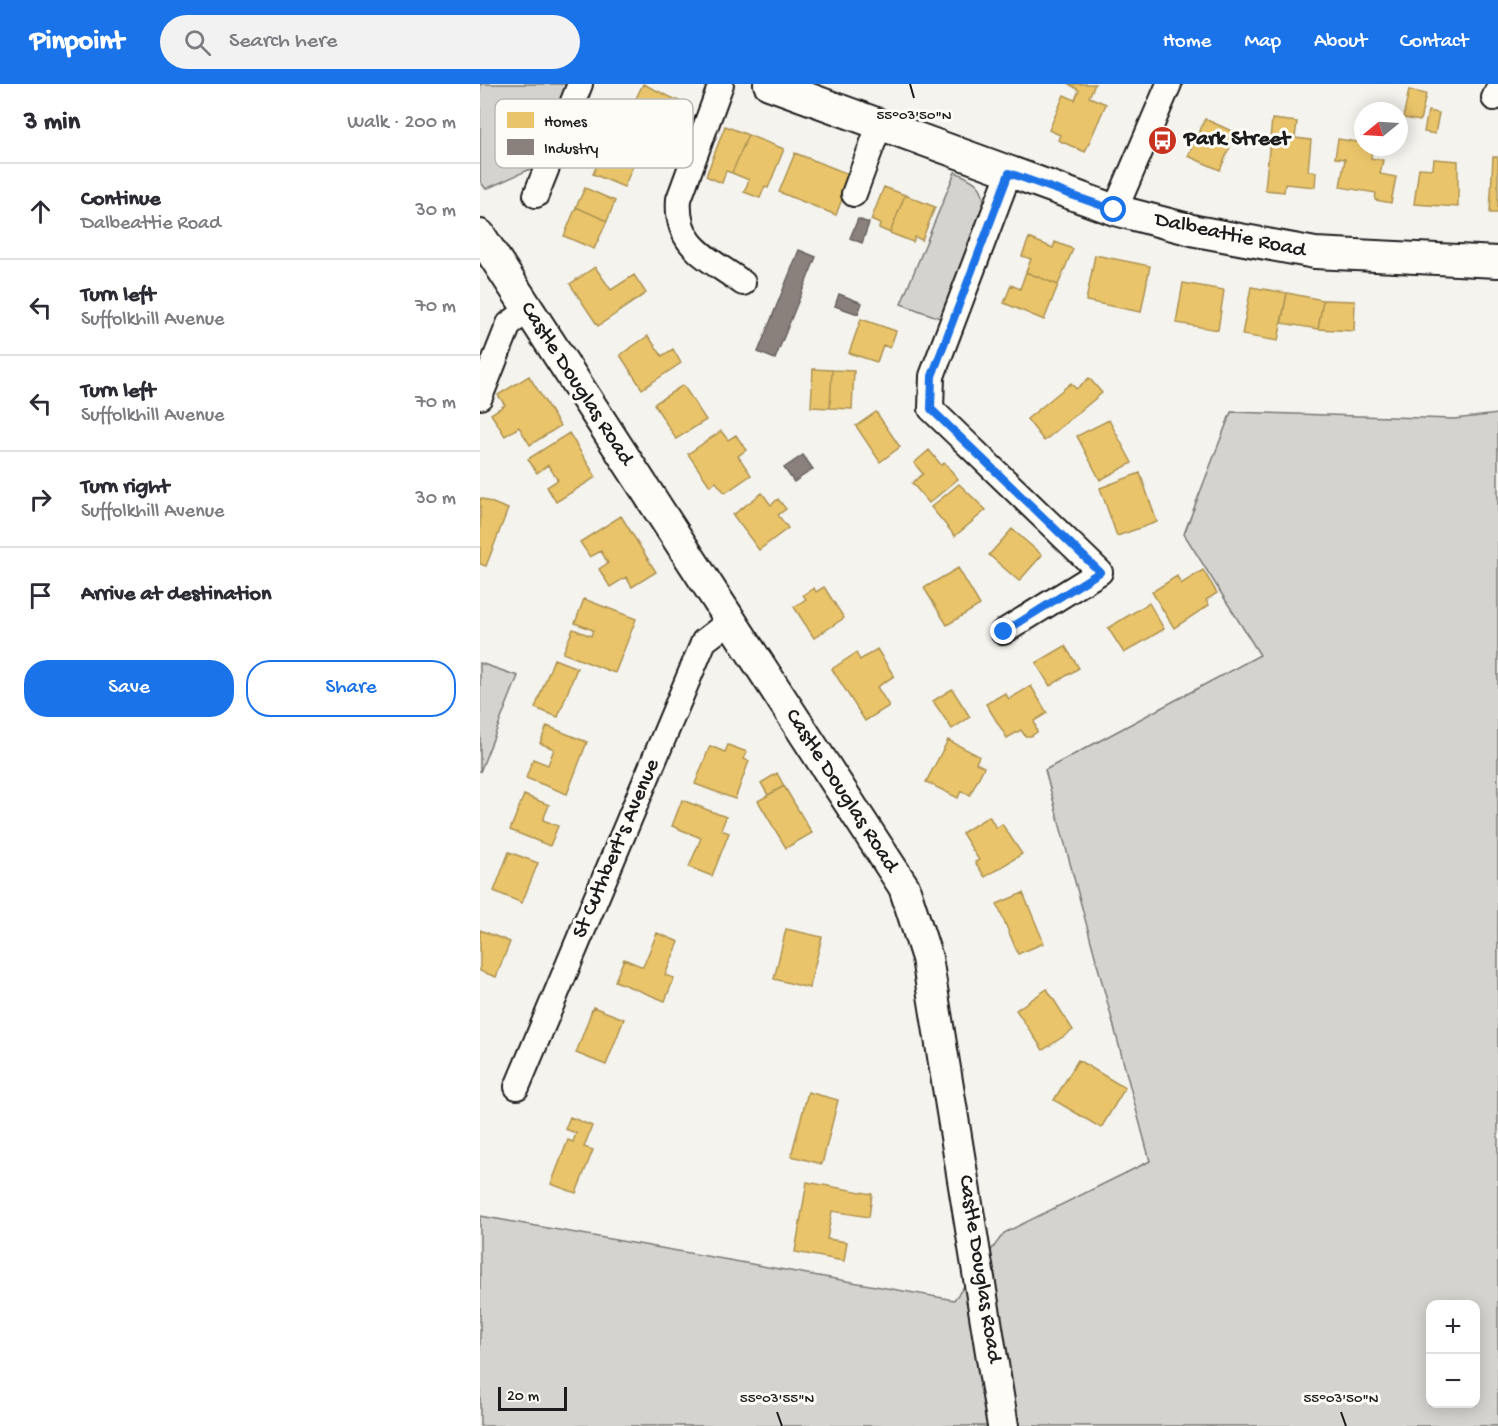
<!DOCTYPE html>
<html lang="en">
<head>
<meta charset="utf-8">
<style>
	:root { --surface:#fff; --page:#f2f2f3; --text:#2b2b33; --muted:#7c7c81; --line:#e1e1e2; --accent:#1a73e8 }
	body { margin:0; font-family:"Gochi Hand",sans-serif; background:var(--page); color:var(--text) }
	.controls { position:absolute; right:18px; bottom:18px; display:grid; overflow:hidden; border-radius:12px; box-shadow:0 3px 15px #0003 }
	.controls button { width:54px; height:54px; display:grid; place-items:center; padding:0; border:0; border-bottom:2px solid var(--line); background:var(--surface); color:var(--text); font:30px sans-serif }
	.compass { position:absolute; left:874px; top:18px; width:54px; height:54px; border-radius:50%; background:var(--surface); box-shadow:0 3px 15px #0003; rotate:252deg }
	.scale { position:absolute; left:18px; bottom:15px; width:69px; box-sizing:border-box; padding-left:6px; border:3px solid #1c1c1c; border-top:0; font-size:16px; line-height:21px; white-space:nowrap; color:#1c1c1c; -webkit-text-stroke:4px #fdfcf7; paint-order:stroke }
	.stop { position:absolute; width:18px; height:18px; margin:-14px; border:4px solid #1a73e8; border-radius:50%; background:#fff }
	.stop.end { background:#1a73e8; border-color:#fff; box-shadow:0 2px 6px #0008 }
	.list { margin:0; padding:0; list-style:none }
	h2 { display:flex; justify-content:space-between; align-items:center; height:78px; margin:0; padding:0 24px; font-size:26px }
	h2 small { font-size:20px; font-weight:400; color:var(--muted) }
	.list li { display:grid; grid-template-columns:39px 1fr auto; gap:18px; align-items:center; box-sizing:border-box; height:96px; padding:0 24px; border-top:2px solid var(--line) }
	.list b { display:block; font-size:22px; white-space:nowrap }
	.list p { margin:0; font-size:20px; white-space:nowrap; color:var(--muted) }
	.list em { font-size:20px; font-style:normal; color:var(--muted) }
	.actions { display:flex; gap:12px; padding:18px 24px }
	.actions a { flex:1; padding:14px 0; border:2px solid var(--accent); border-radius:24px; text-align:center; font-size:21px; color:var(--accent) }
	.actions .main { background:var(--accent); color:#fff }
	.icon { flex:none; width:33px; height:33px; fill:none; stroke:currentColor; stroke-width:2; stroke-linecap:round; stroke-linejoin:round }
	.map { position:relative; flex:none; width:1018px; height:1342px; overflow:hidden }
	header { display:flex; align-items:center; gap:36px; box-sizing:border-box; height:84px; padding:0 30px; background:var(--accent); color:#fff }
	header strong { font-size:28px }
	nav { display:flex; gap:33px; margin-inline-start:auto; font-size:21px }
	.search { width:420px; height:54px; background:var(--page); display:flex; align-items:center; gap:15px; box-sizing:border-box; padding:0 21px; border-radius:33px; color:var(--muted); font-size:22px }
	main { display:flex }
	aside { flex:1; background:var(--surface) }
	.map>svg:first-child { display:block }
	.green { fill:#d4d3cf; stroke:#787876; stroke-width:1.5; fill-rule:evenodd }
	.homes { fill:#e9c46a; stroke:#ac9253; stroke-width:1.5 }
	.industry { fill:#8a817c; stroke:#69635f; stroke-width:1.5 }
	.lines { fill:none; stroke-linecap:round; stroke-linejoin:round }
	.minor-casing { stroke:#1c1c1c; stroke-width:28 }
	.major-casing { stroke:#1c1c1c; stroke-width:34 }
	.minor { stroke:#fdfcf7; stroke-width:24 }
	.major { stroke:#fdfcf7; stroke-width:30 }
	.route { stroke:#1a73e8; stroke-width:8 }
	.ticks { fill:none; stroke:#1c1c1c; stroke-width:2 }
	.labels { text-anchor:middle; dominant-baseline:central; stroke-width:6; stroke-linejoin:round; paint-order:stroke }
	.poi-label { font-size:22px; font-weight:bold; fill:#1c1c1c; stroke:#fdfcf7; text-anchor:start }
	.street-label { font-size:22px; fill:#1c1c1c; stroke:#fdfcf7 }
	.key { fill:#fdfcf7; stroke:#bab9b5; stroke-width:1.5 }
	.key-label { font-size:16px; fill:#1c1c1c }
	.ticks-label { font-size:15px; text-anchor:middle; fill:#1c1c1c; stroke:#fdfcf7; stroke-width:6; stroke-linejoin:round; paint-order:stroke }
</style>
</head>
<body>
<header>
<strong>Pinpoint</strong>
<div class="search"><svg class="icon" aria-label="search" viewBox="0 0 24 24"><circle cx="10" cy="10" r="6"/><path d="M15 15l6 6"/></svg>Search here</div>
<nav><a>Home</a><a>Map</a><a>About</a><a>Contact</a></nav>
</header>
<main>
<aside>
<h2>3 min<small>Walk · 200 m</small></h2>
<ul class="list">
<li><svg class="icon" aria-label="ahead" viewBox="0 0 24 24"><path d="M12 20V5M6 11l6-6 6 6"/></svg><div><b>Continue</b><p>Dalbeattie Road</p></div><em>30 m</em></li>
<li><svg class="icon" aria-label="left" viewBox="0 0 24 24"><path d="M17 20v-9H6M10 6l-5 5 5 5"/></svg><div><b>Turn left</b><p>Suffolkhill Avenue</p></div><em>70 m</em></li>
<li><svg class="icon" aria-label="left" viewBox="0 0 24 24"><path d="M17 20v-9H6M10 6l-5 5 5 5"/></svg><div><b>Turn left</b><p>Suffolkhill Avenue</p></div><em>70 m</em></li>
<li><svg class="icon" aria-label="right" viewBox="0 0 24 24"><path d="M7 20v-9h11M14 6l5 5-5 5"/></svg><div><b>Turn right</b><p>Suffolkhill Avenue</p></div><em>30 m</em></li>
<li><svg class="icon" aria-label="arrive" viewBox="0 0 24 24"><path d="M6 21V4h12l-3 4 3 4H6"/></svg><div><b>Arrive at destination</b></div></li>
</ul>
<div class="actions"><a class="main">Save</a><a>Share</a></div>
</aside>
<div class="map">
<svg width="1018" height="1342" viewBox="0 0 1018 1342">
	<rect width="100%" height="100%" fill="#f4f3ee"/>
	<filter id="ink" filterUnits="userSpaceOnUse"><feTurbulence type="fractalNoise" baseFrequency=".0167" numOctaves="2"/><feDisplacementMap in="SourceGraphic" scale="12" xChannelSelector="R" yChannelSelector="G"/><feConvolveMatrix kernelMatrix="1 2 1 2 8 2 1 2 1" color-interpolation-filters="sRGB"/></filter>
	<g filter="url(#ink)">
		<path class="green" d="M0 0H89L57 82 6 105 0 97Z
			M475 88C494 96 505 101 504 123L460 234 421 220Z
			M751 328 974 335 1018 330V1342H0V1132L474 1216 524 1149 670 1077 565 686 780 571 704 450ZM950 1220H996V1320H950Z
			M0 579 38 592 0 688Z"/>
		<path class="homes" d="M163 0 201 18 188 44 150 27Z
			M589 0H615L609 13 626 20 605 68 578 56 580 51 569 46 584 11 595 16 599 6Z
			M929 6 946 10 940 37 923 34Z
			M948 27 959 29 955 50 944 48Z
			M725 35 756 49 740 86 708 72Z
			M792 35 817 38 815 54 831 56 828 87 836 88 835 103 805 100 804 108 785 106Z
			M245 42 268 51 252 89 246 87 242 99 226 92Z
			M268 51 304 65 288 104 285 102 280 114 264 108 269 96 252 89Z
			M858 55 883 59V63H892L891 74 903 76 900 90 916 93 911 119 895 116 896 109 860 103 865 75 855 74Z
			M125 62 156 75 144 103 113 90Z
			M315 69 371 91 356 131 299 108Z
			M1013 73H1018V129H1010Z
			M954 75 978 77V123L934 120 939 84 953 85Z
			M404 103 425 111 410 149 399 144 400 140 391 136Z
			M105 104 135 117 127 137 96 123Z
			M425 111 455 123 442 156 435 153 433 158 410 149Z
			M96 123 127 137 114 165 84 152Z
			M549 154 573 164 575 158 593 165 578 201 546 188 551 175 542 172Z
			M615 171 670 182 661 228 606 217Z
			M115 183 131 206 154 191 166 209 118 242 90 200Z
			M546 188 578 201 564 236 524 219 531 201 540 205Z
			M703 199 744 206 738 246 696 239Z
			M771 203 807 209 798 257 762 251Z
			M807 209 843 216 838 245 801 239Z
			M843 216 875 217 874 247 838 245Z
			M381 235 416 247 410 264 403 261 397 278 369 269Z
			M168 252 182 272 193 265 201 279 162 305 140 271Z
			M333 285 352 286 350 324 331 323Z
			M352 286 374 287 372 325 350 324Z
			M49 292 80 342 50 361 39 343 25 352 11 330 25 321 18 311Z
			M609 294 622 309 564 357 547 335 591 299 596 305Z
			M203 301 226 336 196 355 174 320Z
			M396 328 420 363 400 378 376 342Z
			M629 336 652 379 620 396 597 352Z
			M241 347 248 356 256 351 266 366 258 372 271 391 245 409 236 398 230 402 208 370Z
			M89 349 116 393 76 418 67 403 78 396 68 381 57 389 48 375Z
			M449 366 461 381 465 379 478 395 449 419 432 399 443 390 434 379Z
			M660 389 677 438 637 452 620 404Z
			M479 400 506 426 475 452 451 423Z
			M282 409 291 421 298 415 306 425 298 431 308 444 279 466 253 431Z
			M0 414 28 425 6 482 0 480Z
			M141 432 176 488 152 503 146 493 130 503 119 485 128 479 121 467 110 473 100 458Z
			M532 445 562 471 539 497 509 471Z
			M478 484 500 521 467 541 444 504Z
			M723 486 737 509 726 516 729 521 694 544 672 508 697 492 701 500Z
			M344 503 364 534 334 554 314 523 326 515 323 511 334 504 336 508Z
			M104 515 156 535 135 589 83 569 93 545 111 552 113 546 95 539Z
			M669 519 684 545 644 569 628 544Z
			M585 562 599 584 570 602 556 579Z
			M397 565 414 592 397 603 409 622 385 637 352 585 376 569 380 576Z
			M74 575 97 584 78 633 55 624Z
			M551 602 567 629 554 637 557 648 551 652H545L541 646 527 654 506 620 525 609 529 615Z
			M472 605 490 633 472 645 453 617Z
			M67 642 107 658 87 710 46 694 53 675 68 681 74 665 60 659Z
			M468 656 499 672 496 679 504 683 490 711 481 707 478 714 446 698Z
			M248 661 267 668 264 675 269 677 255 715 215 700 230 662 245 668Z
			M297 689 304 702 288 711 281 699Z
			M304 702 332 749 306 764 278 717Z
			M44 711 69 721 63 736 78 742 70 762 30 746Z
			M202 716 246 733 241 746 249 749 232 792 209 783 221 754 192 742Z
			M509 732 516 744 522 740 542 770 505 793 495 778 499 776 482 749Z
			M29 768 58 779 42 819 14 807Z
			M543 809 564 859 538 870 517 820Z
			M306 845 342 853 329 904 294 895Z
			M0 846 30 858 16 893 0 887Z
			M177 849 199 858 185 891 194 894 185 917 135 897 144 875 163 883Z
			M567 905 593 946 563 966 536 926Z
			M113 923 144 935 126 981 96 969Z
			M598 976 645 1004 621 1044 574 1016Z
			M328 1008 358 1016 342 1080 311 1072Z
			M90 1033 112 1042 104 1063 113 1066 96 1109 71 1100 88 1056 93 1058 96 1049 85 1045Z
			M327 1098 392 1110 389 1133 352 1127 347 1155 367 1158 364 1177 315 1168Z"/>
		<path class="industry" d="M378 135 389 139 382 159 370 154Z
			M319 166 336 173 295 275 278 268Z
			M359 210 382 219 378 230 355 222Z
			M323 371 333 385 314 398 304 384Z"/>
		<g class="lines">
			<defs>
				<path id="minor" d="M241 0 199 115C195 163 229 174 263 199
					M1014 14 1018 5
					M374 110 399 42
					M56 111 100 0
					M635 126 689 0
					M0 313 29 240 48 226
					M523 548 620 488 451 325 452 292 529 89
					M37 1003 224 557 250 537"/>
				<path id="major" d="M289 0 635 126 716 147 835 169 1018 178
					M0 151 424 803 447 874 523 1342"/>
			</defs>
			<use href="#minor" class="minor-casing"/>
			<use href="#major" class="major-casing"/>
			<use href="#minor" class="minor"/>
			<use href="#major" class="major"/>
		</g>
	</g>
	<g class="lines" filter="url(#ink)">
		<path class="route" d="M524 548 620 488 451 325 452 292 529 89 634 126"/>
	</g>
	<path class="ticks" d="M430 0 434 14M297 1328 302 1342M861 1328 866 1342"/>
	<defs>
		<symbol id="bus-disc" viewBox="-11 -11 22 22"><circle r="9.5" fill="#c8321e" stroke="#fdfcf7"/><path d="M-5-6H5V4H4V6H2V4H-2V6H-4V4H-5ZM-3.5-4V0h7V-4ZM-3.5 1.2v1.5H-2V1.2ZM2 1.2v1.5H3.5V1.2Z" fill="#fff"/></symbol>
	</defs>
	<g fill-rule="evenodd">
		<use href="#bus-disc" x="666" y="40" width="33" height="33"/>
	</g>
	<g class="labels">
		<g class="poi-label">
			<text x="704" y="56">Park Street</text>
		</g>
		<g class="street-label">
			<text transform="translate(750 152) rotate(12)">Dalbeattie Road</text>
			<text transform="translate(96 300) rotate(57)">Castle Douglas Road</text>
			<text transform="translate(361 707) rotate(57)">Castle Douglas Road</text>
			<text transform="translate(137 765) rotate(-67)">St Cuthbert's Avenue</text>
			<text transform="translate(499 1185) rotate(81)">Castle Douglas Road</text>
		</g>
	</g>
	<rect x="15" y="15" width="198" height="69" rx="9" class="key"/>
	<rect x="27" y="28" width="27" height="16" fill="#e9c46a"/>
	<rect x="27" y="55" width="27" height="16" fill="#8a817c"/>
	<g class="key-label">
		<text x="64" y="42">Homes</text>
		<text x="64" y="69">Industry</text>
	</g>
	<g class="ticks-label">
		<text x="434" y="35">55°03'50"N</text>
		<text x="297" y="1318">55°03'55"N</text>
		<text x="861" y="1318">55°03'50"N</text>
	</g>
</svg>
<div class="controls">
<button>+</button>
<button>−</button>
</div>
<svg class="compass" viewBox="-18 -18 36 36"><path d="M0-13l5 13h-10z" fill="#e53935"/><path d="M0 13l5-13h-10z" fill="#7c7c81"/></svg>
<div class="scale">20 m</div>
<div class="stop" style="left:634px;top:126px"></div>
<div class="stop end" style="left:524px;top:548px"></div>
</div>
</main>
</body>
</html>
